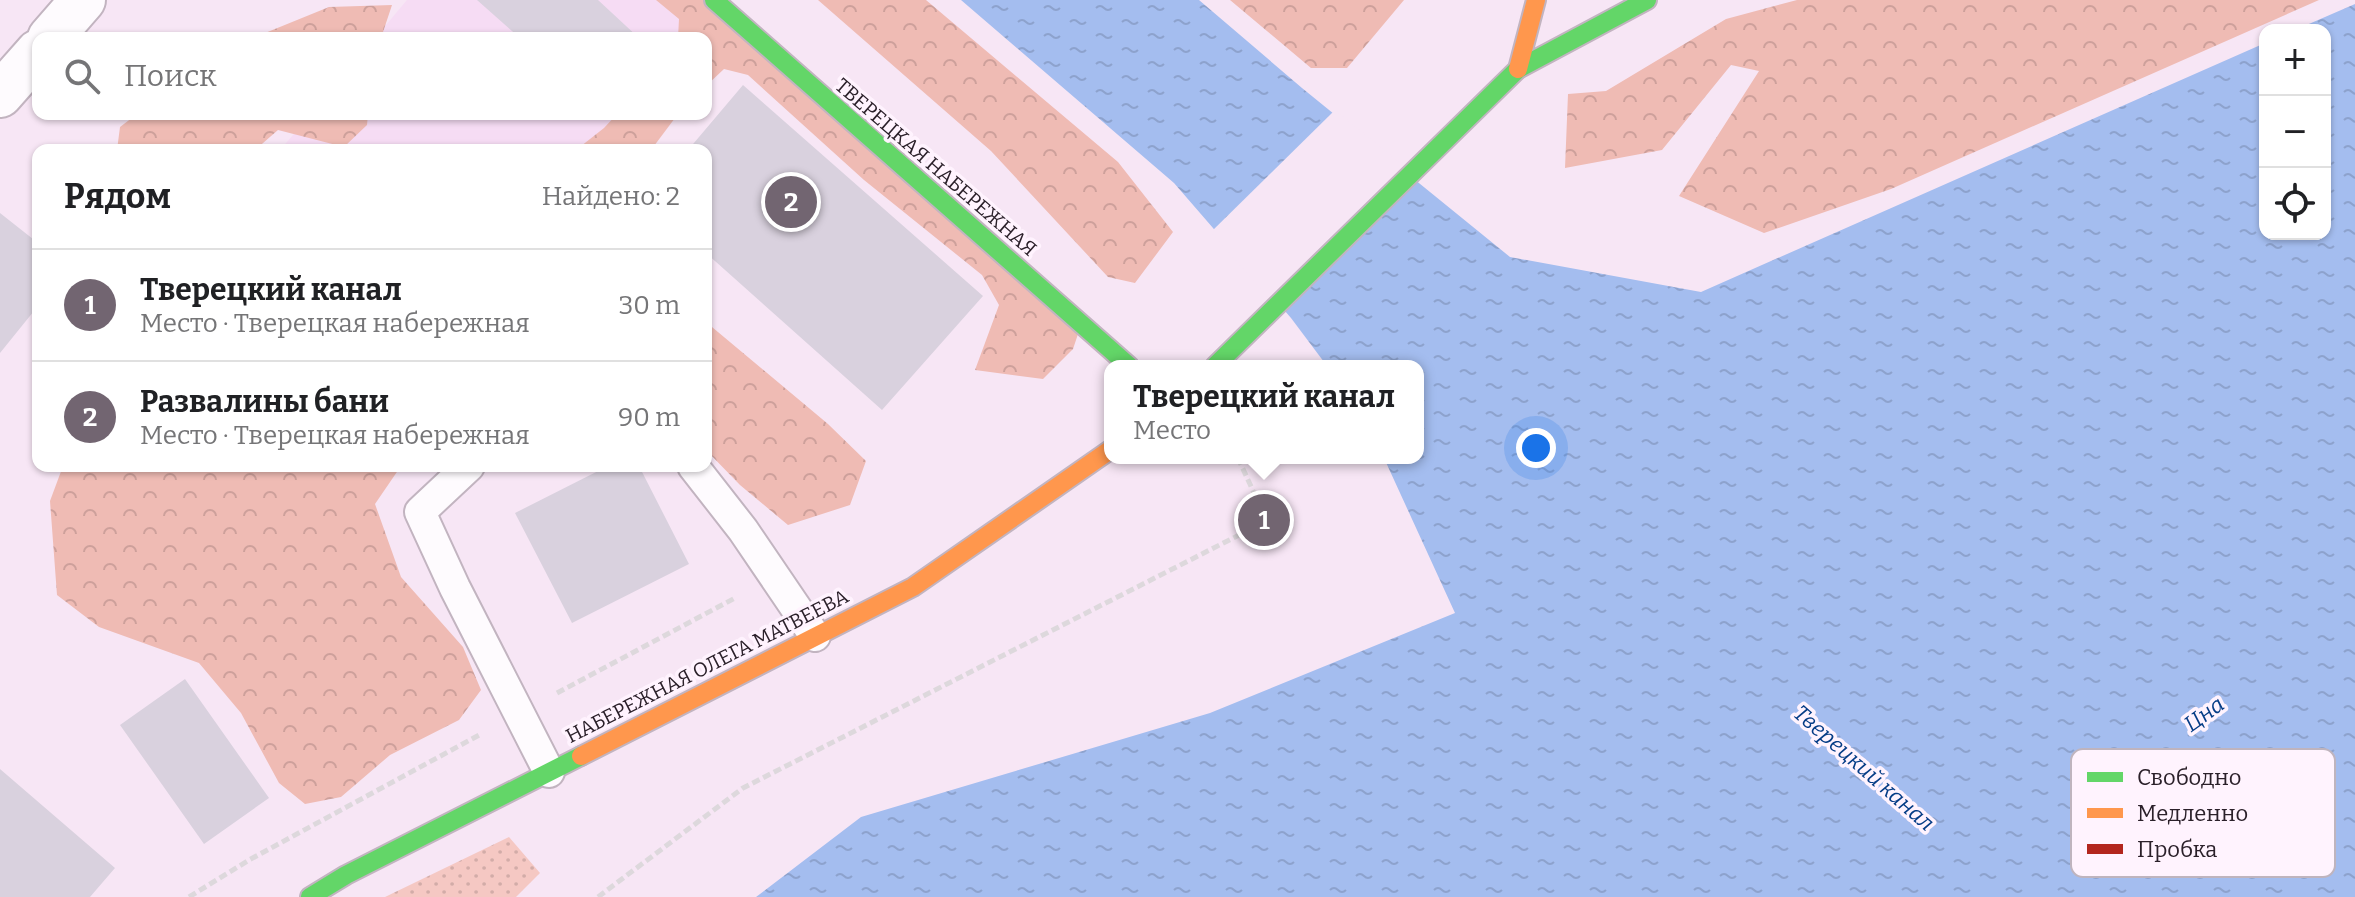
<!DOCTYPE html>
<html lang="ru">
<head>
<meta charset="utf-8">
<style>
	:root { --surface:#fff; --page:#f6f6f6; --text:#202124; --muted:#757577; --line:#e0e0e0; --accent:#726571 }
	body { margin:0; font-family:Bitter,serif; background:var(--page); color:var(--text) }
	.controls { position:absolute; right:24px; top:24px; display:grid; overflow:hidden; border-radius:16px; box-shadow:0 2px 6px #0004 }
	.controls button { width:72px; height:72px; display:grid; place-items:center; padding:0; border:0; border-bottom:2px solid var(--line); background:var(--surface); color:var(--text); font:40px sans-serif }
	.you { position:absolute; left:1536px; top:448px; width:28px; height:28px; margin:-20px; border:6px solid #fff; border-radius:50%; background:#1a73e8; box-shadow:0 0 0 12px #1a73e833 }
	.badge { display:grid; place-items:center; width:52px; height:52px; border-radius:50%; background:var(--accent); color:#fff; font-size:26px; font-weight:700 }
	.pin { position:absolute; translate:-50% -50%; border:4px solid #fff; box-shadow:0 2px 8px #0006 }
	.popup { position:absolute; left:1104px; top:360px; width:320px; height:104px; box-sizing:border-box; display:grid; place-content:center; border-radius:16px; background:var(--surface); filter:drop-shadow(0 2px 6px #0005); font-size:26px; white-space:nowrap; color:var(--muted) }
	.popup b { font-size:30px; color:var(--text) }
	.popup::after { content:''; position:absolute; left:50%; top:100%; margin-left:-16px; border:16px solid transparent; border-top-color:var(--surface) }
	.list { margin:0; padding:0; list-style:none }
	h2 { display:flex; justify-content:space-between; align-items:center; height:104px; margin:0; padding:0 32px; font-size:34px }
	h2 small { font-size:26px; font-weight:400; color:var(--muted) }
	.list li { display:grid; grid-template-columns:52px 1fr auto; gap:24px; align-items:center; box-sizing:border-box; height:112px; padding:0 32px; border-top:2px solid var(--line) }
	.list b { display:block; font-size:30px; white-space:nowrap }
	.list p { margin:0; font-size:26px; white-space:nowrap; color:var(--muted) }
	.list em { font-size:26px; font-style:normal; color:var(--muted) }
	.icon { flex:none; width:44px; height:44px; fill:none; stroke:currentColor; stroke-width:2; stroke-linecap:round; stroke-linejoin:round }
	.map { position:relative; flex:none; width:2355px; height:897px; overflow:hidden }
	.search { position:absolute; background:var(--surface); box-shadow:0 2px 6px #0004; left:32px; top:32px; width:680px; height:88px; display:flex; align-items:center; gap:20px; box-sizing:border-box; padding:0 28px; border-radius:16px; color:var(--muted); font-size:30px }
	.panel { position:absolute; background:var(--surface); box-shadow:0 2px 6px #0004; left:32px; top:144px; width:680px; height:328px; border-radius:16px }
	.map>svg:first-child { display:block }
	.built { fill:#f6dcf4 }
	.grass { fill:url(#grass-dots) }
	.forest { fill:url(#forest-crowns) }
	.water { fill:url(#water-ripples) }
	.pier { fill:#f7e6f5 }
	.building { fill:#d9d1de }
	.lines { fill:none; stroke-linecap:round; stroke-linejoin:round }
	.lane-casing { stroke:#c2b4c0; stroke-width:34 }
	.street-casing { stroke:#c2b4c0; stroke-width:48 }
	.fast-casing { stroke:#c2b4c0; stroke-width:22 }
	.slow-casing { stroke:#c2b4c0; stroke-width:22 }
	.path { stroke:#ddd8dc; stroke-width:5; stroke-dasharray:8 4; stroke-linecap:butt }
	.lane { stroke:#fefbfe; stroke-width:30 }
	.street { stroke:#fefbfe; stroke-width:44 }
	.fast { stroke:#63d668; stroke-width:18 }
	.slow { stroke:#ff974d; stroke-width:18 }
	.labels { text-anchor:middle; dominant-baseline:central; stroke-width:7; stroke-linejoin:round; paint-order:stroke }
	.street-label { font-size:20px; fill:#2b202a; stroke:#fff3fe }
	.water-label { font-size:22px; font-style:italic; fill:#053c86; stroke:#fff3fe }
	.key { fill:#fff3fe; stroke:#bfb4be; stroke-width:2 }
	.key-label { font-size:22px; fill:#2b202a }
</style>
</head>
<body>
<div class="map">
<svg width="2355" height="897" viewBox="0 0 2355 897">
	<defs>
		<pattern id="grass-dots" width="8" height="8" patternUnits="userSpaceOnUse" patternTransform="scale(2)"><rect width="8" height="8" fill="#f5c8c3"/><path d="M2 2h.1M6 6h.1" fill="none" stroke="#d2aca8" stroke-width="1.8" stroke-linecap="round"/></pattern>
		<pattern id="forest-crowns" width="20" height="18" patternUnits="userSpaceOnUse" patternTransform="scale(2)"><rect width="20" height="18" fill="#efbbb4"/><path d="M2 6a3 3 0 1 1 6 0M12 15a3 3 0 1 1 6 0" fill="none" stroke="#cda09b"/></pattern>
		<pattern id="water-ripples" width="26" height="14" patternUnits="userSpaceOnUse" patternTransform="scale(2)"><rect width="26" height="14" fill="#a4bdef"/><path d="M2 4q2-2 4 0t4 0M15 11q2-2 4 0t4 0" fill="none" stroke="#8da2cd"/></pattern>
	</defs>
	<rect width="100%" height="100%" fill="#f7e6f5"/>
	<path class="built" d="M407 0H670L706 38H375Z
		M311 114H672L638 150H280Z"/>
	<path class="grass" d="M509 837 540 873 516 897H385Z"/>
	<path class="forest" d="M656 0H710L1080 328 1073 349 1043 379 975 370 999 305 982 275 864 180 748 75 724 69 706 86V38H678L679 19Z
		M818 0H926L1118 162 1173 232 1135 283 1108 277 991 151Z
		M1230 0H1404L1347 68H1311Z
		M1797 0H2319L1891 189 1764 233 1679 196 1759 71 1731 65 1662 150 1565 168 1568 94 1606 91 1726 19Z
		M392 5 381 38H253L329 7Z
		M137 114H368L367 125 344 147 278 130 255 150H117L120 127Z
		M617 114H678L651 150H576L604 128Z
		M706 322 828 424 866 461 850 505 788 525 740 485 706 450Z
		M63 466H401L375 504 401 577 463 647 481 690 459 720 390 755 341 797 305 804 279 783 241 713 199 663 99 627 57 595 50 501Z"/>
	<path class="water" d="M961 0H1199L1302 88 1510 257 1701 292 2265 43V234H2325V30H2295L2355 4V897H756L861 817 1210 713 1455 613 1384 458H1418V366H1327L1291 318 1174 183Z"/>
	<path class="pier" d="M1335 110 1420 179 1278 309 1211 232Z"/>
	<path class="building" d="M477 0H598L639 38H520Z
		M743 85 983 296 882 410 706 253V150H688Z
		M0 213 38 243V306L0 353Z
		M608 466H639L689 564 572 623 515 513Z
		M185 679 269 798 204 844 120 725Z
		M0 769 115 868 90 897H0Z"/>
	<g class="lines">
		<defs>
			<path id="lane" d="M469 466 420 512 455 588 549 772
				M693 466 743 530 815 636"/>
			<path id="street" d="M50 38 83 0
				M0 95 38 52"/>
			<path id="fast" d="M714 0 1129 366
				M1215 366 1518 69 1647 0
				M310 897 346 875 581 756"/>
			<path id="slow" d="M1518 69 1536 0
				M581 756 913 587 1110 450"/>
		</defs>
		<use href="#lane" class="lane-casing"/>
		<use href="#street" class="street-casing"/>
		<use href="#fast" class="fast-casing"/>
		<use href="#slow" class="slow-casing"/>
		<path class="path" d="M557 693 735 598
			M189 897 249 860 481 734
			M598 897 743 788 1245 532 1254 493 1238 458"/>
		<use href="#lane" class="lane"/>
		<use href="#street" class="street"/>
		<use href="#fast" class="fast"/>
		<use href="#slow" class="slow"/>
	</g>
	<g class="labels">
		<g class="street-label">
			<text transform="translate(936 167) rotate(41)">ТВЕРЕЦКАЯ НАБЕРЕЖНАЯ</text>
			<text transform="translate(707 666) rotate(-27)">НАБЕРЕЖНАЯ ОЛЕГА МАТВЕЕВА</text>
		</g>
		<g class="water-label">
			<text transform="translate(2204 714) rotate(-36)">Цна</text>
			<text transform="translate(1864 768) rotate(41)">Тверецкий канал</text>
		</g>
	</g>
	<rect x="2071" y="749" width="264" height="128" rx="12" class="key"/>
	<rect x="2087" y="772" width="36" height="10" fill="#63d668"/>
	<rect x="2087" y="808" width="36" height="10" fill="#ff974d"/>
	<rect x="2087" y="844" width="36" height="10" fill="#b3261e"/>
	<g class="key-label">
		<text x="2137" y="785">Свободно</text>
		<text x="2137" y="821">Медленно</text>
		<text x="2137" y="857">Пробка</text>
	</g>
</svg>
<div class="controls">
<button>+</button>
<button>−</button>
<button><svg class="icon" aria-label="locate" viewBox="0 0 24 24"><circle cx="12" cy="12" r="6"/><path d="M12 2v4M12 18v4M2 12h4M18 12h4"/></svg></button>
</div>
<div class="you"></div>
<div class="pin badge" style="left:1264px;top:520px">1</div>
<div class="popup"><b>Тверецкий канал</b>Место</div>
<div class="pin badge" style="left:791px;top:202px">2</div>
<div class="search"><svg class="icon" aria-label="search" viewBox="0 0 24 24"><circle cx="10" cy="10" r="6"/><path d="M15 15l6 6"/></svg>Поиск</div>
<section class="panel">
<h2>Рядом<small>Найдено: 2</small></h2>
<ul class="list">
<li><span class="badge">1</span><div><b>Тверецкий канал</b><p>Место · Тверецкая набережная</p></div><em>30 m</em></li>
<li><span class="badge">2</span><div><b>Развалины бани</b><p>Место · Тверецкая набережная</p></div><em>90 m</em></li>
</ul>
</section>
</div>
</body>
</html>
